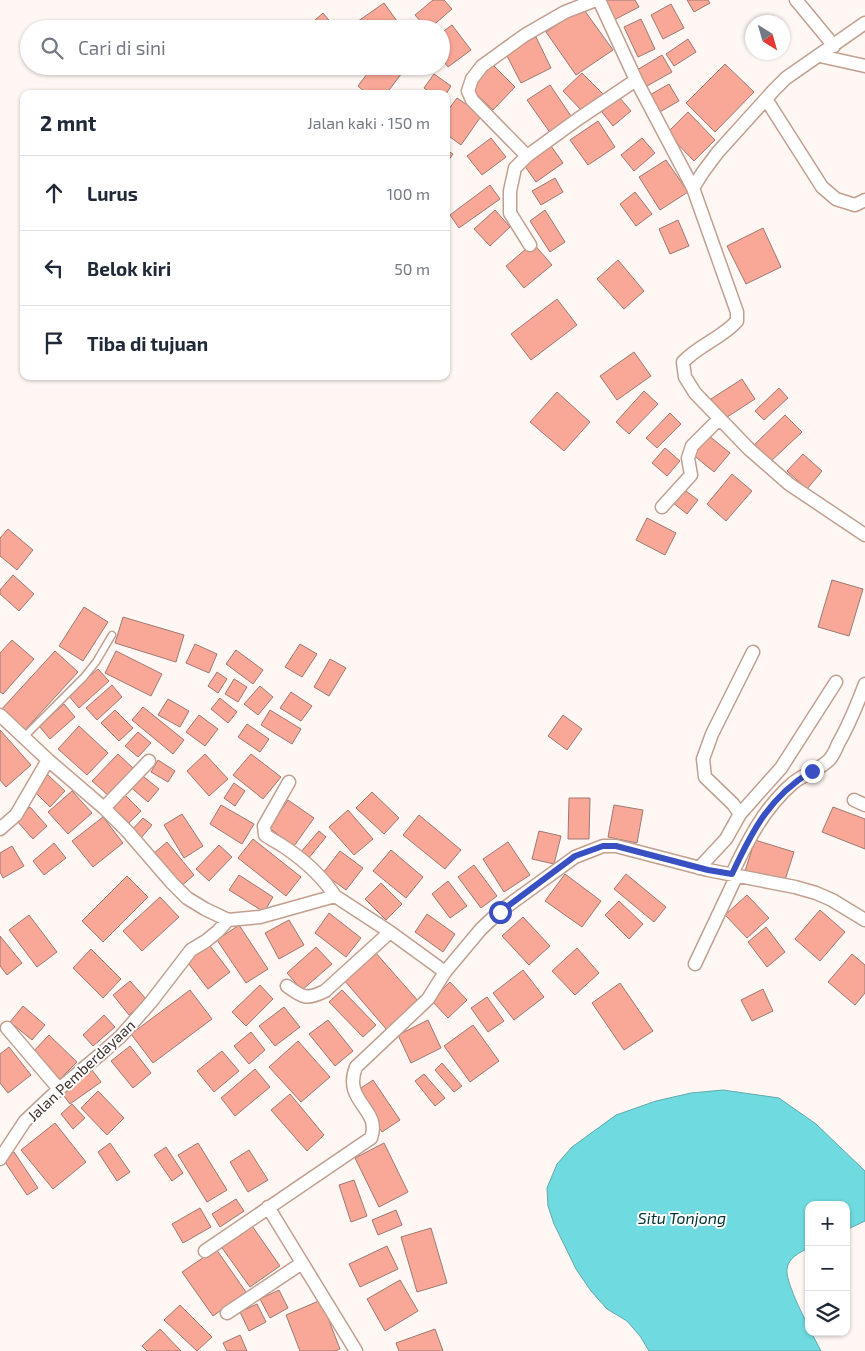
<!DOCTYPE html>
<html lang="id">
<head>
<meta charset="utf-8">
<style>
	:root { --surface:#fff; --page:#f6f6f7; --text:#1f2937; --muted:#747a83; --line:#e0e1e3 }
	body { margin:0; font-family:"Exo 2",sans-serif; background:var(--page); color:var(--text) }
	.controls { position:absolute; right:15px; bottom:15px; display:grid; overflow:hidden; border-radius:10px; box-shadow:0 1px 4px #0004 }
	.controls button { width:45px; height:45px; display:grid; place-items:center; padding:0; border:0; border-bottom:1px solid var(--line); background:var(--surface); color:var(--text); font:25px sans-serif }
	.compass { position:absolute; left:745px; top:15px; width:45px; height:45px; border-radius:50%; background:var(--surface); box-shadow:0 1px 4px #0004; rotate:143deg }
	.stop { position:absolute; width:15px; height:15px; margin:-11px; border:4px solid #3950c2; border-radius:50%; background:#fff }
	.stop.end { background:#3950c2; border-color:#fff; box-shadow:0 1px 5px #0008 }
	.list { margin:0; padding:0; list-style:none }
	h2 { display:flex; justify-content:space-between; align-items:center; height:65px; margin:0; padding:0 20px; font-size:21px }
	h2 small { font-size:16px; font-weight:400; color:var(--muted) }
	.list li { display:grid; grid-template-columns:32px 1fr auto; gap:15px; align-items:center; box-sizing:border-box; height:75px; padding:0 20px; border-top:1px solid var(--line) }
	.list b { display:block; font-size:19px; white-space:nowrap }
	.list em { font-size:16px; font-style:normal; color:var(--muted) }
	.icon { flex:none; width:28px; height:28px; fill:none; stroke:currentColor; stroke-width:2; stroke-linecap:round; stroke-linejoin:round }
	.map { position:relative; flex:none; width:865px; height:1351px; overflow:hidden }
	.search { position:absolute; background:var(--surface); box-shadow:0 1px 4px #0004; left:20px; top:20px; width:430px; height:55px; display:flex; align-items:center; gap:12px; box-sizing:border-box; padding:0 18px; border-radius:28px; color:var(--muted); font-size:19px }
	.panel { position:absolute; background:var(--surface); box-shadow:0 1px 4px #0004; left:20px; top:90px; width:430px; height:290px; border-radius:10px }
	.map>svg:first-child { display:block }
	.water { fill:#6fdbe0; stroke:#61a8aa }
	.building { fill:#f9a898; stroke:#9d7972 }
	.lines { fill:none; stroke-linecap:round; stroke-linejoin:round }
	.service-casing { stroke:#c29f8f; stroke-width:9 }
	.minor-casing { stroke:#c29f8f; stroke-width:15 }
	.service { stroke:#fff; stroke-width:6 }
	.minor { stroke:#fff; stroke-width:12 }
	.route { stroke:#3950c2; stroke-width:6 }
	.labels { text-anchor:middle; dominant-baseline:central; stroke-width:4; stroke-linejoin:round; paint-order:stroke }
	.street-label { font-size:15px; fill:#3f322b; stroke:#fff }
	.water-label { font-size:16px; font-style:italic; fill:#003537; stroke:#fff }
</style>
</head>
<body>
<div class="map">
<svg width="865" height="1351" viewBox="0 0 865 1351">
	<rect width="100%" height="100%" fill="#fef7f3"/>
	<path class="water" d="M723 1090 779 1098 816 1124 865 1171V1221L846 1230V1205H809V1248C800 1252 788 1258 787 1269 785 1280 803 1316 809 1327V1332H811L821 1351H649L640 1336 627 1321 607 1309 591 1291 576 1269 554 1224 548 1206 547 1188 557 1164 572 1147 616 1115 656 1101 691 1093Z"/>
	<path class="building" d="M433 0H444L452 9 429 29H427L415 15Z
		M601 0H635L639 7 612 21Z
		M687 0H708L710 3 694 12Z
		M384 3 402 28 357 29 354 24Z
		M671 4 684 28 663 39 651 15Z
		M582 7 613 50 576 75 546 32Z
		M323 13 336 29H307L306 28Z
		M641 19 655 49 638 57 624 27Z
		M452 25 471 50 448 67 441 58V33Z
		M536 37 551 68 521 83 505 52Z
		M688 39 696 52 674 66 666 54Z
		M662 55 672 72 647 86 637 70Z
		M725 64 754 92 715 132 686 103Z
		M493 65 515 87 493 110 470 88Z
		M373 66H393L402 73 386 94H367L358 86Z
		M582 73 604 95 584 113 563 91Z
		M434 74 451 86 446 94H432L424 88Z
		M669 84 679 101 658 113 648 96Z
		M550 85 573 119 551 134 527 100Z
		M619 97 631 111 613 126 602 112Z
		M457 98 482 115 461 145 446 134V113Z
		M688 112 715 140 694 161 667 133Z
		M598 121 615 147 588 165 570 140Z
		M491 138 506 157 482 175 467 156Z
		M642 138 655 153 634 171 621 155Z
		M551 146 563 163 536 182 524 165Z
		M446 150 453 154 446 164Z
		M666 160 688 192 660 210 639 177Z
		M555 178 563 192 541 205 532 191Z
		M490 185 500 199 459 228 450 215Z
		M635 192 652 214 636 226 620 204Z
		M495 210 510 227 490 246 474 229Z
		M545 210 565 242 550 252 530 221Z
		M678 220 689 246 670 254 659 229Z
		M763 228 781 267 746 284 727 246Z
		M533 243 552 265 524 288 506 266Z
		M618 260 644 291 624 309 597 279Z
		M557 299 577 325 531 360 511 334Z
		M634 352 651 376 617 400 600 376Z
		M742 379 755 399 724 419 711 399Z
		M779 388 788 398 764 420 755 411Z
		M644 391 658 404 629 434 616 422Z
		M557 392 590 422 564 451 530 422Z
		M670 413 681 424 657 448 646 438Z
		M785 415 802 432 769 463 753 446Z
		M708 435 730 453 714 472 692 454Z
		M665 448 680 461 667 476 652 463Z
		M803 454 822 471 807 489 787 471Z
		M732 474 752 491 726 521 707 504Z
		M682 488 698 500 687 514 672 502Z
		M647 518 676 533 665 555 636 540Z
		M8 529 33 550 17 570 0 556V538Z
		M13 575 34 594 19 611 0 594V590Z
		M832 580 863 589 849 636 818 627Z
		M84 607 108 622 83 661 59 646Z
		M123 617 184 635 176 662 115 643Z
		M12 640 34 659 3 694 0 692V653Z
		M195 644 217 654 209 673 186 663Z
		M300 644 317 654 302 677 285 667Z
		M236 650 263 670 253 684 226 664Z
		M55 651 78 672 23 732 0 711Z
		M116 651 162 674 151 696 105 673Z
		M330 659 346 668 329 696 314 687Z
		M98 669 109 681 79 708 68 695Z
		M217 672 227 679 218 693 208 686Z
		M234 679 247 687 238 702 225 694Z
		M112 685 122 697 97 720 86 708Z
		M260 686 273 697 258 715 244 704Z
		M291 692 312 706 301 721 280 708Z
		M220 698 237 712 228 723 211 709Z
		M168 699 189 711 180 727 158 715Z
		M64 704 75 717 50 739 39 726Z
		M143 707 184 740 173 754 132 720Z
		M115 710 133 728 119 741 101 723Z
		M270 710 301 729 292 744 261 725Z
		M199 715 218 729 205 746 186 732Z
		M563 715 582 729 567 750 548 736Z
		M247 724 269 739 260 752 238 737Z
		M79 726 108 753 87 775 58 749Z
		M0 730 31 765 6 787 0 780Z
		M138 732 151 743 138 757 125 746Z
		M118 754 134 769 109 796 92 781Z
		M205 754 228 779 209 796 187 771Z
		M251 754 281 777 263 799 233 775Z
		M158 760 175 771 168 782 151 772Z
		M139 773 159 789 148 802 128 785Z
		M48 775 65 791 50 807 33 790Z
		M234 783 245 791 235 806 224 798Z
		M72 791 92 813 68 834 48 812Z
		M372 792 399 818 384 834 356 808Z
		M124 794 141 811 129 823 111 806Z
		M569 798H590L589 839H568Z
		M288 800 314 818 294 846 269 828Z
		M221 805 254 824 242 844 210 824Z
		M614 805 643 810 637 843 608 837Z
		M30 807 47 826 33 839 16 820Z
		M833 807 865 819V849L822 832Z
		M348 810 373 839 354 855 329 827Z
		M182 814 203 846 184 858 164 825Z
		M419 815 461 850 445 869 403 835Z
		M103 817 123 843 93 867 72 841Z
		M143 818 152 825 141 838 132 830Z
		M319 831 326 837 308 859 300 853Z
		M539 831 561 836 554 864 532 859Z
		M253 839 301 877 286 896 238 858Z
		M755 840 794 852 784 883 745 871Z
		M167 842 194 875 180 887 153 854Z
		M508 842 530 875 504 892 483 859Z
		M54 843 66 858 44 875 33 861Z
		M219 845 232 857 209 881 196 869Z
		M12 846 24 866 3 878 0 872V853Z
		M391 850 423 877 406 898 373 871Z
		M340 851 363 868 346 890 323 873Z
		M474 865 497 896 481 908 458 877Z
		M565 874 601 901 582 927 545 901Z
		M626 874 666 907 654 922 614 889Z
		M239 875 273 897 264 912 229 890Z
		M127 876 148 897 103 942 82 921Z
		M448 881 467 906 450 918 432 894Z
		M381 883 402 904 386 920 365 899Z
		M747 895 769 918 747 938 725 915Z
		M160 897 179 917 142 951 123 931Z
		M619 901 643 924 629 939 605 915Z
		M820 910 845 932 820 961 795 939Z
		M329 913 361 938 346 957 315 933Z
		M427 914 455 934 443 952 415 932Z
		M29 915 57 952 37 967 9 930Z
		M523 917 550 946 529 965 502 936Z
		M289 920 304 945 279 959 265 933Z
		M239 925 268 969 246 983 217 940Z
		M766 927 785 952 767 967 748 942Z
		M0 936 22 963 7 975 0 966Z
		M207 942 230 972 208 989 185 959Z
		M316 947 332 964 302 990 287 973Z
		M577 948 599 973 575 995 552 971Z
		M91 949 121 979 103 998 73 968Z
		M375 952 419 1002 387 1030 344 980Z
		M852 954 865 965V993L855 1005 828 982Z
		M523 970 544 997 514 1020 493 993Z
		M130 981 147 1000 129 1015 113 995Z
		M450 982 467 1000 448 1018 431 1000Z
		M620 983 653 1031 624 1050 592 1003Z
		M260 985 273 999 246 1026 232 1012Z
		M763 989 773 1011 752 1021 741 1000Z
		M190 990 212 1019 153 1063 131 1034Z
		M342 990 376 1025 363 1037 329 1002Z
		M487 997 504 1021 488 1032 471 1008Z
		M23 1006 45 1025 32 1040 10 1022Z
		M284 1007 300 1027 275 1046 259 1026Z
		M104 1015 115 1027 93 1046 83 1035Z
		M328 1020 353 1051 335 1066 309 1034Z
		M428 1020 441 1048 411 1063 398 1035Z
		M473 1025 499 1061 470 1082 444 1046Z
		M251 1032 265 1050 249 1064 234 1046Z
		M49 1035 77 1062 59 1080 31 1054Z
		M298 1041 330 1077 301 1102 269 1067Z
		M130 1046 151 1073 133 1088 111 1061Z
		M9 1047 31 1075 8 1093 0 1083V1054Z
		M222 1051 239 1071 214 1092 197 1071Z
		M442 1063 462 1086 454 1092 435 1070Z
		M255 1069 270 1087 235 1116 221 1098Z
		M92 1070 101 1082 70 1104 61 1092Z
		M424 1074 445 1098 435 1106 415 1081Z
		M373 1080 400 1120 382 1132 355 1092Z
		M98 1091 124 1118 107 1135 81 1108Z
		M290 1094 324 1135 307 1151 271 1110Z
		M72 1104 85 1118 73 1129 61 1114Z
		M55 1123 86 1162 53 1189 21 1150Z
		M110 1143 130 1172 117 1181 98 1152Z
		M198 1143 227 1190 207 1202 178 1155Z
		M384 1143 408 1192 379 1207 355 1158Z
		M166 1147 183 1173 172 1181 154 1155Z
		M249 1150 268 1180 248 1192 230 1162Z
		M14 1152 38 1188 27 1195 3 1159Z
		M354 1180 367 1216 351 1222 339 1185Z
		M236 1199 244 1211 220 1227 212 1214Z
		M200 1208 211 1227 183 1243 172 1224Z
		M396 1210 402 1225 378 1235 372 1220Z
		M250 1223 280 1266 250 1287 220 1245Z
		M431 1228 447 1283 417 1292 401 1237Z
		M387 1246 398 1269 360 1287 349 1264Z
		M216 1249 246 1292 213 1316 182 1272Z
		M400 1280 418 1311 385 1331 367 1299Z
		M279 1290 288 1308 270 1318 260 1299Z
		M321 1300 340 1349 335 1351H300L286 1315Z
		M257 1304 266 1322 249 1331 240 1312Z
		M180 1305 212 1337 197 1351 164 1320Z
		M160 1329 181 1351H147L142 1346Z
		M435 1329 443 1351H399L396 1343Z
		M240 1335 247 1351H227L223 1343Z"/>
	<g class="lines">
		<defs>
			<path id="service" d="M24 737 84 677 96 662 112 635"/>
			<path id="minor" d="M599 0 636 80 693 188
				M796 0 834 46
				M865 23 786 78 774 90 718 152 703 172 693 188 737 312V321C722 338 699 345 683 362L685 377 695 393 749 449 789 484 865 535
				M820 56 865 66
				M766 99 822 187 836 199 855 205 865 200
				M527 156 472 100 468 91 472 79 482 66 525 35 565 12 596 0
				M530 245 510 213V191L515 168 527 156 578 119 636 80
				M662 507 691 475 688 458 692 446 719 419
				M0 715 48 760 104 808 128 832 172 883 187 898 205 909 228 920 260 917 335 896 390 932 445 972
				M289 782 264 826 265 835C272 840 279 843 286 848 305 861 322 876 335 896
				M854 800 865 805
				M104 808 149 761
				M740 814 781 768 836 682
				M0 829 16 815 48 760
				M699 868 726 839 740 814 733 804 705 777 703 759 712 734 753 652
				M732 874C748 840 764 808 793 783 804 774 819 770 829 760 833 756 836 749 838 744 849 725 857 705 865 684
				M695 964 737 875
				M287 986C303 998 307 1000 325 991L390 932
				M7 1028 59 1089
				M0 1159 25 1121 59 1089 103 1052 121 1036 151 1002 191 950 206 941 218 931 228 920
				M268 1207 356 1351
				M205 1251 371 1138C382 1109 342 1102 356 1067L428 999 445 972 481 929 499 912 575 857 603 846H616L708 870 795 887 816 893 832 900 865 920
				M227 1313 302 1263"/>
		</defs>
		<use href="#service" class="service-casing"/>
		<use href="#minor" class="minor-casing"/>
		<use href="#service" class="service"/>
		<use href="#minor" class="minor"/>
	</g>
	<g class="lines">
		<path class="route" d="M500 912 575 856 603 846H616L708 870 732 874C752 831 770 796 812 771"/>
	</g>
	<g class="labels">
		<g class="street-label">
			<text transform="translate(81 1070) rotate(-43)">Jalan Pemberdayaan</text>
		</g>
		<g class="water-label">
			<text x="682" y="1217">Situ Tonjong</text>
		</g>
	</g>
</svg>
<div class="controls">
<button>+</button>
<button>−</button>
<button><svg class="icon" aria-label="layers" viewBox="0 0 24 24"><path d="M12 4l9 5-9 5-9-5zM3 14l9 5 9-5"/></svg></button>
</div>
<svg class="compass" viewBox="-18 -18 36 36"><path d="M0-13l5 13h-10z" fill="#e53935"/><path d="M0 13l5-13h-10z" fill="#747a83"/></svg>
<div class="stop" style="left:500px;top:912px"></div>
<div class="stop end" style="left:812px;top:771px"></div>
<div class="search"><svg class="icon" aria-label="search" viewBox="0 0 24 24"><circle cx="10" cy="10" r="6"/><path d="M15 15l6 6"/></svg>Cari di sini</div>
<section class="panel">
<h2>2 mnt<small>Jalan kaki · 150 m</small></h2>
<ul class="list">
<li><svg class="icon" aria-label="ahead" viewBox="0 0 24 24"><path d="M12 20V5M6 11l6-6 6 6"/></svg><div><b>Lurus</b></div><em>100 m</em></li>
<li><svg class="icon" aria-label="left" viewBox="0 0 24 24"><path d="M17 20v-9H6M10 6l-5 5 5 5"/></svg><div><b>Belok kiri</b></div><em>50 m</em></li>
<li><svg class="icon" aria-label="arrive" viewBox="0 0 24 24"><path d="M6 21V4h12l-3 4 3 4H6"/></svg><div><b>Tiba di tujuan</b></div></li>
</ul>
</section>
</div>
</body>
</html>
